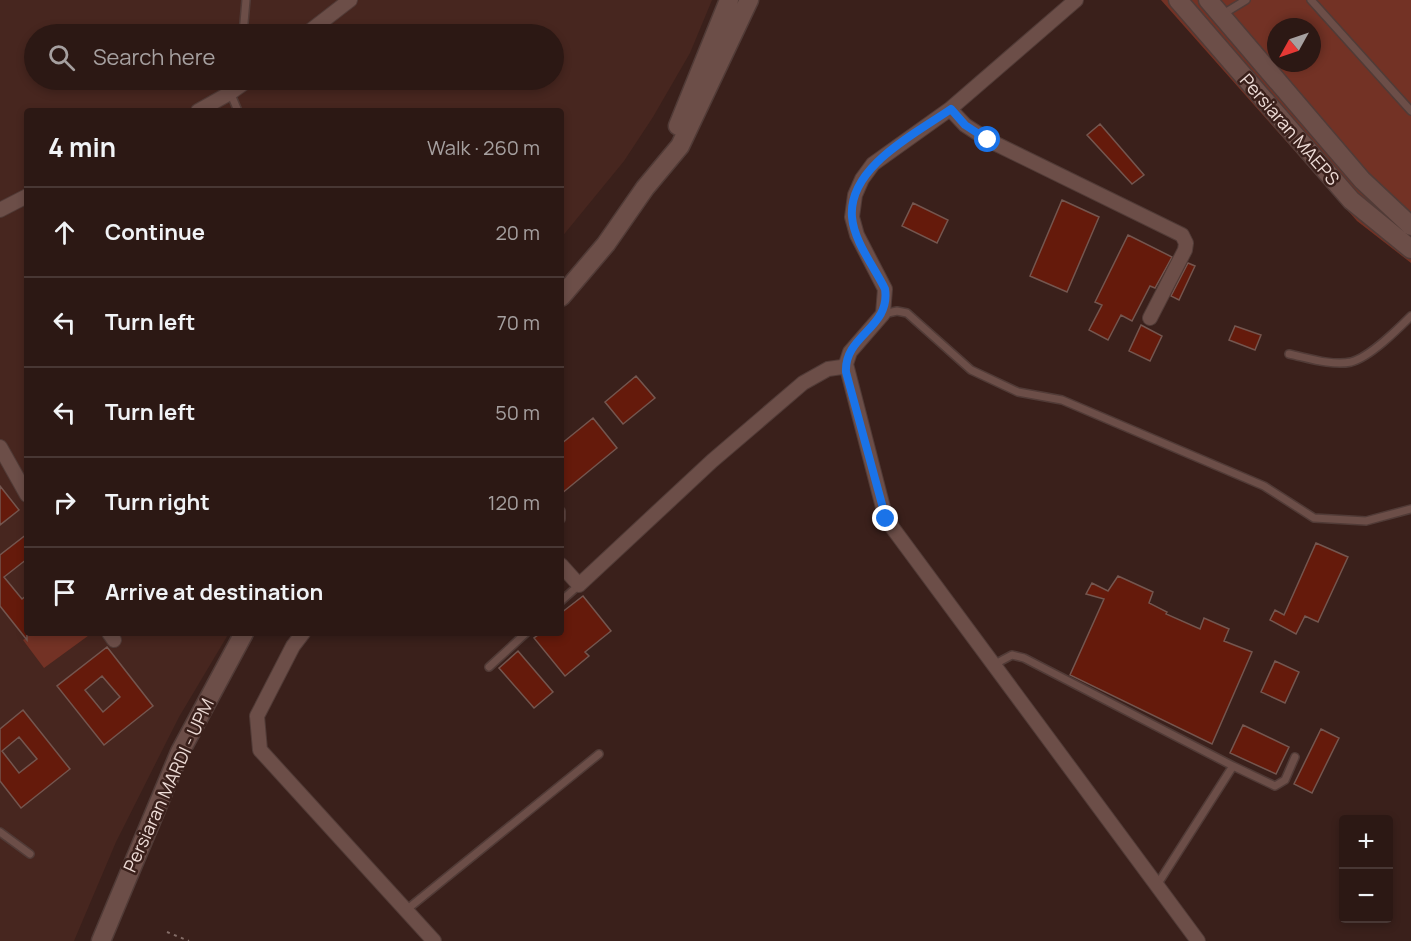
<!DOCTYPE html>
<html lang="en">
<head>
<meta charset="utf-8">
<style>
	:root { --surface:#2c1814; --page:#382522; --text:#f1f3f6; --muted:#a6a0a0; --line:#483734 }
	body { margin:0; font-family:Manrope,sans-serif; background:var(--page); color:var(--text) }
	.controls { position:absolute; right:18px; bottom:18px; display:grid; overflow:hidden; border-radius:6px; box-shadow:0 3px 9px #0003 }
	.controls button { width:54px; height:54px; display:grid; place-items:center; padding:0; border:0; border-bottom:2px solid var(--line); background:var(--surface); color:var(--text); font:30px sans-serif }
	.compass { position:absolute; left:1267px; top:18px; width:54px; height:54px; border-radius:50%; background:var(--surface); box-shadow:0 3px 9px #0003; rotate:230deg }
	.stop { position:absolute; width:18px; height:18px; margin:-14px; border:4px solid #1a73e8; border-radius:50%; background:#fff }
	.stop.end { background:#1a73e8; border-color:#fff; box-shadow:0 2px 6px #0008 }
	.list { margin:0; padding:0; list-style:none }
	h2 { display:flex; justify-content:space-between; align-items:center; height:78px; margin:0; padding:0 24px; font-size:26px }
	h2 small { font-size:20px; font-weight:400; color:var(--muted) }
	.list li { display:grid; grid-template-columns:39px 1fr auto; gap:18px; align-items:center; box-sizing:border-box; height:90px; padding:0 24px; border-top:2px solid var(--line) }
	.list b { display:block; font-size:22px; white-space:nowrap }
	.list em { font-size:20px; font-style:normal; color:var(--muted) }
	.icon { flex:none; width:33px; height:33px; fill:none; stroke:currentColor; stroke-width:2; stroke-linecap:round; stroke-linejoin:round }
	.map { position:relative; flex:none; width:1411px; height:941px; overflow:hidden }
	.search { position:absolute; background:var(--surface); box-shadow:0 3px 9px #0003; left:24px; top:24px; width:540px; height:66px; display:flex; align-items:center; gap:15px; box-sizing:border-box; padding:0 21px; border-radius:33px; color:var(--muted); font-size:22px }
	.panel { position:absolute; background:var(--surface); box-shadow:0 3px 9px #0003; left:24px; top:108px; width:540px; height:528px; border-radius:6px }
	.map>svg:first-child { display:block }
	.built { fill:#47261f; fill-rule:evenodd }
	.green { fill:#733225; fill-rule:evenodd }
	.building { fill:#651a0b; stroke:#74564f; stroke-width:1.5; fill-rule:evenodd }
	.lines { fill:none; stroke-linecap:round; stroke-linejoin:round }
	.lane-casing { stroke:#513b37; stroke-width:10 }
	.street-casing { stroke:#513b37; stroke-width:16 }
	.secondary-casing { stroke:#513b37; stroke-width:21 }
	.path { stroke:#846d68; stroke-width:2; stroke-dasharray:3 4.5; stroke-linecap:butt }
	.lane { stroke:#6c4e48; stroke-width:7 }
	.street { stroke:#6c4e48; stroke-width:14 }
	.secondary { stroke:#6c4e48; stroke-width:18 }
	.route { stroke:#1a73e8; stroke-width:8 }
	.labels { text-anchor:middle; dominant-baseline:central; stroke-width:5; stroke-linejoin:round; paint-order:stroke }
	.street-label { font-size:18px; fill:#eddbd6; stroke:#3a201b }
</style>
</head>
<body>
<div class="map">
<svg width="1411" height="941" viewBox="0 0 1411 941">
	<rect width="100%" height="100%" fill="#3a201b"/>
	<path class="built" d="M0 0H712L690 53 653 117 624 161 561 238V111H27V633H229L179 717 116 842 74 941H0ZM34 34H554V80H34Z"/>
	<path class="green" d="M1161 0H1411V263L1357 221ZM1276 27H1312V63H1276Z
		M33 633H92L44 668 23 640Z"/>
	<path class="building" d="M1100 124 1144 175 1132 184 1087 135Z
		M1062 200 1099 217 1067 292 1030 276Z
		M913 203 948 220 937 243 902 226Z
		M1128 235 1172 257 1155 288 1150 286 1132 321 1121 315 1108 340 1089 330 1102 305 1095 302Z
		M1188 263 1195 266 1179 300 1171 296Z
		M1141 325 1162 336 1150 361 1129 351Z
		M1235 326 1261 335 1255 350 1229 340Z
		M636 376 655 398 623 424 605 402Z
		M593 418 617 448 561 494V444Z
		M0 486 19 510 0 525Z
		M27 534V559L4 577 22 599 27 595V640L0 606V555Z
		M1316 543 1348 557 1318 622 1305 616 1296 634 1270 620 1275 610 1284 615Z
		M1118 576 1153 592 1149 603 1167 612 1166 614 1200 629 1204 618 1229 629 1224 641 1252 652 1212 744 1070 675 1104 599 1086 594 1092 583 1108 591Z
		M583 596 611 631 585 652 589 656 565 676 534 638 541 633H561V613Z
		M107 647 153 706 104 745 57 686ZM102 676 120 697 103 712 85 690Z
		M518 651 553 692 534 708 499 668Z
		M1275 661 1299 672 1285 703 1261 692Z
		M23 710 70 769 21 808 0 781V729ZM19 737 37 759 19 773 2 751Z
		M1243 725 1289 747 1276 774 1230 753Z
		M1321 729 1339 738 1312 793 1294 784Z"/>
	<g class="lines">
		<defs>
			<path id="lane" d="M1311 0 1411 111
				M1223 14 1246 0
				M243 34 246 0
				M225 80 238 111
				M883 314 897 311 907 313 971 370 1018 392 1062 400 1264 486 1314 518 1366 521 1411 509
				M1289 354C1308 358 1332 366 1351 362 1370 357 1397 330 1411 316
				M561 511V519
				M561 601 579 585
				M993 665 1012 655 1024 658 1233 766 1157 885
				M489 667 526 633
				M1233 766 1275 786 1285 780 1295 757
				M0 832 30 854
				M405 911 599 754"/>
			<path id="street" d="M306 34 350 0
				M950 109 965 125 988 140 1182 235 1186 243 1185 250 1150 318
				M198 111 230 93 248 80
				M0 210 27 196
				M846 364 886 519 1198 941
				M0 447 27 495
				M561 565 579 585 712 461 803 383 828 369 842 367 846 364 850 352 883 314 885 289 857 235 852 217 855 195 862 179 873 164 950 109 1076 0
				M109 633 114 640
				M303 633 293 646 257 716 260 750 434 941"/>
			<path id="secondary" d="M1178 0 1351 200 1411 249
				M1208 0 1362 180 1411 226
				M678 126 729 0
				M561 297 606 244 645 188 680 146 749 0
				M101 941 180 752 244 633"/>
		</defs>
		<use href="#lane" class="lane-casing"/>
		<use href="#street" class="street-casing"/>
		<use href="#secondary" class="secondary-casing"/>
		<path class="path" d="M167 932 189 941"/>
		<use href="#lane" class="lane"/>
		<use href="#street" class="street"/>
		<use href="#secondary" class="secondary"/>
	</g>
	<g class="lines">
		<path class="route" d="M886 519 846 372C844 335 891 328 885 289 875 268 854 242 852 217 848 167 915 134 951 109L965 125 988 140"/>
	</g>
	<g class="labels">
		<g class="street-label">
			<text transform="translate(1290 129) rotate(49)">Persiaran MAEPS</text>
			<text transform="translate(168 785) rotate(-65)">Persiaran MARDI - UPM</text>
		</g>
	</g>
</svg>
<div class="controls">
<button>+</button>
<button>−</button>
</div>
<svg class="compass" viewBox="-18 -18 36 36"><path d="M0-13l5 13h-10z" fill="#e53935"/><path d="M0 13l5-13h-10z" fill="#a6a0a0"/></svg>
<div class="stop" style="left:988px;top:140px"></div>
<div class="stop end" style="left:886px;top:519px"></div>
<div class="search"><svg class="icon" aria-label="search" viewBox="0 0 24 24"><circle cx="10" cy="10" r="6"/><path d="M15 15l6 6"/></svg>Search here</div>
<section class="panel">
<h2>4 min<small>Walk · 260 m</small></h2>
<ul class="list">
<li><svg class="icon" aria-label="ahead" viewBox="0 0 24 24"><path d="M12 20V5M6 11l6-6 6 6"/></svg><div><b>Continue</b></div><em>20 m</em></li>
<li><svg class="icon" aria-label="left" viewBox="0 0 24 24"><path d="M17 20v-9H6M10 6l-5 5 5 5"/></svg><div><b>Turn left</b></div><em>70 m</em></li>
<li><svg class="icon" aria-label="left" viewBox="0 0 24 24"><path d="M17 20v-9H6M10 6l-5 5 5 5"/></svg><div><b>Turn left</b></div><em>50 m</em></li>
<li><svg class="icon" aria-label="right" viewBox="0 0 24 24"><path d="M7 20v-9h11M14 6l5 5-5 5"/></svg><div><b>Turn right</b></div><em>120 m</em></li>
<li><svg class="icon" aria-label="arrive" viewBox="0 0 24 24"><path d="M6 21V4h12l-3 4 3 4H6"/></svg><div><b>Arrive at destination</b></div></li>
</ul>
</section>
</div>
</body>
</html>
